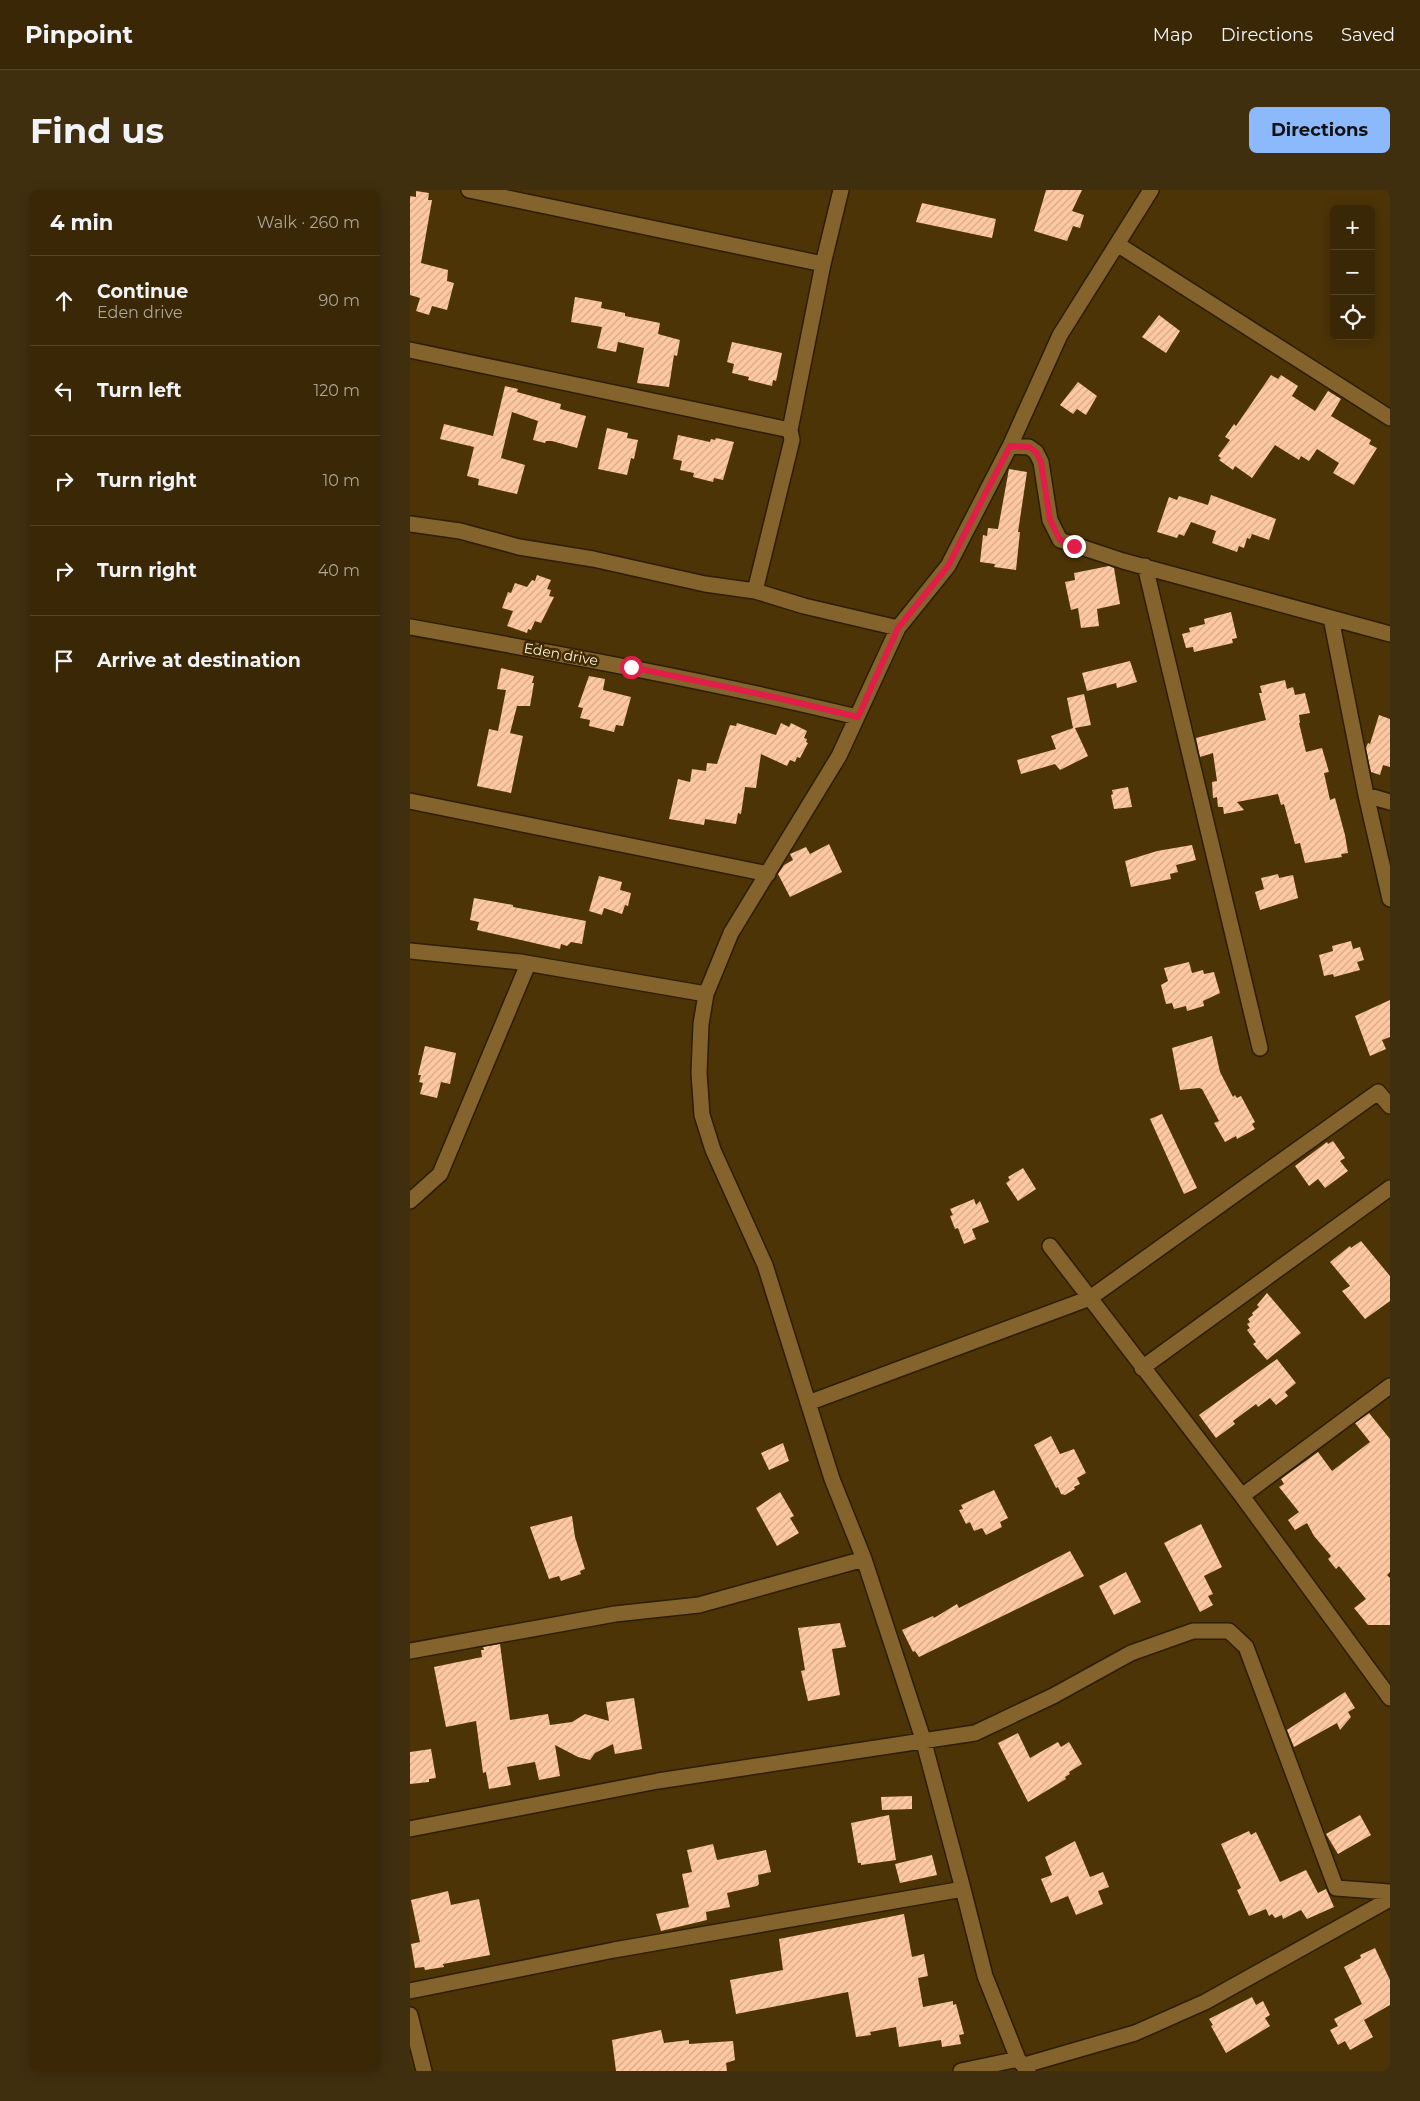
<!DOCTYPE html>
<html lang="en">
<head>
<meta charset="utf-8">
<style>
	:root { --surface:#392705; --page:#402f0f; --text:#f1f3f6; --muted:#aba59a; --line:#534427; --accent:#8bb9fc }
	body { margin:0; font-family:Montserrat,sans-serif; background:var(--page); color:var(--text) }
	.controls { position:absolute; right:15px; top:15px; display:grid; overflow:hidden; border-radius:8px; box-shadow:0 2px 12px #0003 }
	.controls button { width:45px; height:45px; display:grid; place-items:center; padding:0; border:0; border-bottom:1px solid var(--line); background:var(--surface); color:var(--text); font:25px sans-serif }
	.stop { position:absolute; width:15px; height:15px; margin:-11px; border:4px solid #e11d48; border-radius:50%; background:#fff }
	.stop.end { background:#e11d48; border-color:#fff; box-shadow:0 1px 5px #0008 }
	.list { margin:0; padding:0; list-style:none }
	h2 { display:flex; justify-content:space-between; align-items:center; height:65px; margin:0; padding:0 20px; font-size:21px }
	h2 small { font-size:16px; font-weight:400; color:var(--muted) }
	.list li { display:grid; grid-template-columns:32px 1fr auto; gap:15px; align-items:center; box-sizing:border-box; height:90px; padding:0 20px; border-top:1px solid var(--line) }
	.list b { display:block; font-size:19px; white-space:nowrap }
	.list p { margin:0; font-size:16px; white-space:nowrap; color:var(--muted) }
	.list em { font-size:16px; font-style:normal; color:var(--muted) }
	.icon { flex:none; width:28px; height:28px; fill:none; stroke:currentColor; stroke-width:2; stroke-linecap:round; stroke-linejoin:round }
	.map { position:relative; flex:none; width:980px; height:1881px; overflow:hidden; border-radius:8px }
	header { display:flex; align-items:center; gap:30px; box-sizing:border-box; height:70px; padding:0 25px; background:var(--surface); border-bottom:1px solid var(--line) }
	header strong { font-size:24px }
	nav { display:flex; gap:28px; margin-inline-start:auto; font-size:18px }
	.intro { display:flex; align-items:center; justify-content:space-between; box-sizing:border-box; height:120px; padding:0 30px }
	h1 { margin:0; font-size:35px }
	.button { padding:12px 22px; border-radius:8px; background:var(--accent); color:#111; font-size:18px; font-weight:700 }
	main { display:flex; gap:30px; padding:0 30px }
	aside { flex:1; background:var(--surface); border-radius:8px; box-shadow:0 2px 12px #0003 }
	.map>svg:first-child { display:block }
	.building { fill:url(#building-hatch) }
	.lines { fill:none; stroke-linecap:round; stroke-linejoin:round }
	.minor-casing { stroke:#2d1d01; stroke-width:18 }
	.minor { stroke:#84632d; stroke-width:15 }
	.route { stroke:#e11d48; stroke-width:6 }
	.labels { text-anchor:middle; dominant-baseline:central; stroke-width:5; stroke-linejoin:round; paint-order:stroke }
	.street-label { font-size:14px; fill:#fcf1e0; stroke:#412a00 }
</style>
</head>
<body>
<header>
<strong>Pinpoint</strong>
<nav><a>Map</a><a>Directions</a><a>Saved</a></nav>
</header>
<div class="intro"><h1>Find us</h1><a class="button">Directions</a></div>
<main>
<aside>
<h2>4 min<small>Walk · 260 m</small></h2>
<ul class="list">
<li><svg class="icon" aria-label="ahead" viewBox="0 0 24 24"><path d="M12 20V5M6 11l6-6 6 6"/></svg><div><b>Continue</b><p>Eden drive</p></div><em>90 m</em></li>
<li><svg class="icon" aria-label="left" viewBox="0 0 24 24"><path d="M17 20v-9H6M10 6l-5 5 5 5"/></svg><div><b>Turn left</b></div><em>120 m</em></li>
<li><svg class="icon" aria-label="right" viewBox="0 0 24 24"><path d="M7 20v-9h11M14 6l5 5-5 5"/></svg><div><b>Turn right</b></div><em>10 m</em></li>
<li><svg class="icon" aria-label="right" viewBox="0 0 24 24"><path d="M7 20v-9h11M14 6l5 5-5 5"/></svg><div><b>Turn right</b></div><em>40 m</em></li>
<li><svg class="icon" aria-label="arrive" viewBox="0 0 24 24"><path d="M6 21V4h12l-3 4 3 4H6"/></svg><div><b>Arrive at destination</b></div></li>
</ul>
</aside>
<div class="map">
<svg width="980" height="1881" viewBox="0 0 980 1881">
	<defs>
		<pattern id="building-hatch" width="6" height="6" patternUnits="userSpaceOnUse" patternTransform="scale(1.25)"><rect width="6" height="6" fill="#fec8a1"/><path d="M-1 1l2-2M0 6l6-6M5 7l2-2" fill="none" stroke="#d2a88a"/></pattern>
	</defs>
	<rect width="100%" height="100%" fill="#4c3407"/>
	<path class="building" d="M636 0H672L662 21 674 25 670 38 663 36 657 51 624 41Z
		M6 1 19 3 18 10H22L11 73 38 80 37 91 44 93 37 120 22 116 19 125 6 121 10 108 0 105V6L6 7Z
		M512 13 586 29 582 48 506 32Z
		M165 107 192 112 191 118 215 123V126L250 133 248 144 270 150 267 166 264 165 259 197 227 193 234 158 208 152 206 162 187 158 192 137 161 132Z
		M749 125 770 141 756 163 732 147Z
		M322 152 372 163 366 191 363 190 362 196 338 190 339 187 322 183 324 174 317 172Z
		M861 185 868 189 871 185 888 196 882 206 905 221 918 201 931 209 921 226 961 250 959 254 967 258 944 295 923 283 929 273 907 259 899 271 891 266 889 270 865 255 842 288 825 276 823 280 809 270 811 268 808 266 820 250 815 247 824 234 826 236Z
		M668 192 687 206 676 225 667 219 663 224 650 215Z
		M95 196 108 199 107 202 151 214 150 219 176 226 167 258 142 251H136L135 253 123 250 128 231 102 222 91 268 115 275 107 304 68 295 69 289 57 286 64 257 30 249 34 234 83 246Z
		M197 238 218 243 217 248 228 250 224 269 221 268 217 285 188 279Z
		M268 245 300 252 301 249 305 250 306 248 324 252 313 290 304 288 303 292 283 287 284 283 270 280 272 271 263 269Z
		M599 279 617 282 608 342H610L606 380 584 377 585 374 570 372 573 345 577 346 578 338 588 339Z
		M801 305 866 329 859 350 842 344 840 349 837 348 834 358 829 356 827 362 802 353 806 341 781 332 774 346 769 344 767 348 747 342 759 307 767 310 769 306 798 315Z
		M699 376 704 378 710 414 687 419 689 436 671 438 668 418 661 420 655 392 665 390 664 383Z
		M127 385 141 390 137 399 141 400 139 406 144 407 131 433 125 431 121 440 118 439 117 443 97 436 103 421 92 418 98 402 101 403 105 393 117 397 122 390 125 391Z
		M821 422 827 448 822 449 823 453 784 462 783 457 776 458 772 444 780 442 779 438 795 434 794 429Z
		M720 471 727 492 707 498 706 493 677 501 672 483Z
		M91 478 124 486 122 493H124L120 516H107L100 543 113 546 101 603 67 596 79 539 88 541 96 500 87 499Z
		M179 486 195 489 193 500 221 507 213 536 206 535 204 542 179 536 180 530 170 528 173 518 168 517Z
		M875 490 877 499 883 497 885 505 895 503 900 523 889 525 890 533H889L896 562 912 558 919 582 914 583 920 610 925 608 935 645 938 663 931 664 932 667 895 673 890 653 885 654 874 614 871 615 868 604 827 612 834 620 814 624 813 617H808L807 607 803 608 802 592 807 591 803 563 790 567 786 548 856 530 849 503H852L850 496Z
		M674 504 681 535 665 538 678 566 650 580 645 574 611 584 607 570 646 559 641 546 663 538 657 508Z
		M969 525 980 529V577L973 575 970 585 961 582 956 558 958 553 960 554Z
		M327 533 366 545 371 533 379 537 381 533 397 541 394 548 397 549 396 552 398 553 390 568 387 567 385 572 380 570 377 576 351 564 346 598 335 597 331 624 328 623 326 634 295 629 294 635 259 629 268 589 280 592 282 579 296 581 297 573 307 574 320 535 326 536Z
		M718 597 722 617 704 619 701 605 703 604 702 600Z
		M419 654 432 682 380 707 368 684 374 675 383 670 380 664 396 657 400 664Z
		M782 655 786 670 766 675 768 682 760 684 761 689 721 697 715 671 747 661Z
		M868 684 869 688 883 685 888 708 850 720 845 702 854 699 851 688Z
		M189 686 212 692 210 700 221 703 218 716 215 715 212 724 194 718 192 725 179 721Z
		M64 708 103 715V717L176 731 172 754 161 752 157 756 151 754 150 759 67 740 69 732 60 730Z
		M941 751 943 759 950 757 954 770 947 772 950 780 924 787 923 784 914 786 909 765 923 761 922 756Z
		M779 772 782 783 793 780 794 784 804 782 810 803 793 811 794 816 777 821 776 816 764 819 762 813 756 814 751 795 758 791 754 778Z
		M980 810V847L972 850 976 859 960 866 945 826Z
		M802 846 810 882 823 907 825 905 827 908 831 906 845 932 842 934 845 939 827 949 826 946 815 952 804 933 809 931 792 899 789 898 770 900 762 858Z
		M15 856 46 863 40 894 31 892 27 908 10 904 13 893 9 892 11 885H8Z
		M752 924 787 998 774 1004 740 929Z
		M923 951 935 968 930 971 938 981 915 998 908 989 899 996 885 976 917 952 918 954Z
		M613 978 626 999 608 1011 596 993 600 990 598 987Z
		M564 1009 566 1015 570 1011 579 1032 562 1039 566 1049 554 1054 548 1038 545 1039 540 1026 543 1025 540 1019Z
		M951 1051 980 1086V1111L955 1129 932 1101 940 1096 920 1072 940 1056 941 1058Z
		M857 1103 891 1143 857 1170 843 1154 846 1152 837 1140 840 1138 837 1134 840 1132 838 1129 843 1125 842 1123 849 1117 847 1115Z
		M867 1169 886 1193 875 1202 878 1206 866 1215 860 1208 848 1217 846 1214 823 1231 825 1234 806 1248 789 1225Z
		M959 1223 980 1249V1382L977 1385 980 1388V1435H958L944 1418 956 1409 929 1376 926 1379 918 1369 921 1366 904 1346 897 1333 885 1340 878 1330 889 1322 869 1297 874 1294 871 1289 908 1262 922 1281 960 1252 945 1233Z
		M641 1246 650 1264 664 1259 676 1283 667 1288 670 1294 664 1297 665 1299 655 1305 651 1304 648 1297 646 1298 624 1255Z
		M373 1253 379 1271 359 1280 351 1263Z
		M584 1300 598 1328 590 1332 592 1337 576 1345 572 1338 564 1341 560 1332 556 1334 549 1320 553 1319 551 1315Z
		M370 1302 384 1326 380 1328 389 1343 367 1356 346 1318Z
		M162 1326 165 1347 175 1379 170 1381 171 1384 151 1391 149 1386 139 1389 120 1337Z
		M791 1334 812 1377 794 1386 803 1404 798 1406 803 1415 790 1422 754 1353Z
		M660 1361 674 1386 509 1467 505 1461 503 1462 492 1440 523 1426 524 1428 547 1414 549 1418Z
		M716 1382 731 1412 704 1425 689 1396Z
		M430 1433 436 1457 422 1459 430 1505 398 1511 391 1481 395 1480 388 1438Z
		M90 1454 100 1530 138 1524 140 1535 162 1532 175 1524 199 1531 196 1512 224 1508 232 1559 205 1564 203 1554 185 1563 180 1570 168 1567 145 1555 150 1586 129 1590 125 1572 97 1577 101 1595 79 1599 76 1582 73 1583 66 1531 36 1537 24 1477 72 1467 71 1460H74L73 1457Z
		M935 1502 945 1518 938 1522 941 1527 930 1540 927 1533 884 1557 877 1540Z
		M608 1543 620 1568 648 1552 651 1557 659 1552 672 1574 659 1582 660 1584 655 1587 656 1589 618 1612 588 1553Z
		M21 1559 26 1588 19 1589V1592L0 1594V1562Z
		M502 1606V1619L472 1620 471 1607Z
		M479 1625 486 1670 451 1675V1673H448L441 1633Z
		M950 1625 961 1645 928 1664 916 1644Z
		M839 1641 841 1645 846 1642 870 1692 896 1680 908 1703 916 1699 924 1717 897 1729 891 1720 873 1729 872 1725 865 1728 862 1724 859 1726 856 1719 839 1726 827 1700 831 1698 811 1654Z
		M665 1651 680 1687 693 1682 699 1697 688 1701 693 1714 666 1725 658 1706 641 1713 631 1689 642 1685 635 1667Z
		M303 1654 307 1670 356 1660 361 1682 348 1685 349 1694 347 1696 317 1703 320 1717 296 1722 297 1730 251 1741 246 1724 279 1717 272 1684 282 1682 277 1660Z
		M522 1665 527 1685 490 1693 485 1674Z
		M38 1701 41 1715 69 1709 80 1765 33 1774 34 1777 15 1780 14 1777 5 1778 1 1754 10 1752 1 1710Z
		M494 1724 502 1767 514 1764 518 1786 508 1788 513 1817 543 1811V1815L546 1814 554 1844 549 1845 551 1854 532 1857 531 1850 489 1857 486 1837 460 1842 461 1845 446 1847 438 1802 326 1824 320 1790 373 1780 369 1749Z
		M965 1758 980 1790V1815L954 1830 963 1847 940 1860 935 1851 928 1855 920 1840 928 1836 924 1829 952 1814 934 1777 951 1768 950 1765Z
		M842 1807 846 1815 853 1811 860 1825 855 1828 860 1836 816 1863 801 1836 803 1835 799 1829Z
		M251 1840 254 1853 279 1850V1854L323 1851 325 1870 316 1873 317 1881H206L202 1850Z"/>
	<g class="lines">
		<defs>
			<path id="minor" d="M59 0 413 74
				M707 54 980 228
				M0 160 380 240 382 250 345 401
				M380 240 413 74 431 0
				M600 256 619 257 626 262 631 272 640 330 650 350 713 371 980 444
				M0 334 50 341 109 357 183 369 295 394 345 401 394 416 488 438
				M735 376 850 858
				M921 428 956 605 980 709
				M0 437C150 464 299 491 447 527
				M956 605 980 612
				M0 611 358 684
				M0 761 110 772 296 804
				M0 1011 30 984 118 774
				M640 1056 832 1306 980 1508
				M732 1178 980 998
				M398 1213 680 1108 968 902 980 916
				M832 1306 980 1196
				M0 1461 205 1424 289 1415 454 1369
				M0 1639 248 1591 565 1543 643 1506 721 1463 783 1441H819L836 1457 926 1698 980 1702
				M553 1699 513 1549 454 1369 422 1289 355 1075 303 960 292 925 289 883 291 834 296 804 321 743 429 566 488 438 538 376 600 256 650 145 741 0
				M0 1801 204 1760 553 1699 575 1786 608 1869 618 1881
				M0 1825 14 1881
				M615 1875 725 1843 795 1812 980 1709
				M551 1881 608 1869"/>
		</defs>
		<use href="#minor" class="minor-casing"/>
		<use href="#minor" class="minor"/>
	</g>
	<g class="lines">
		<path class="route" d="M221 477 368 508 448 527 488 438 538 376 600 256 619 257 626 262 631 272 640 330 650 350 664 356"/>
	</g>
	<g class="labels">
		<g class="street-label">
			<text transform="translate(151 464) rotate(10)">Eden drive</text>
		</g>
	</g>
</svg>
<div class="controls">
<button>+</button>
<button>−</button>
<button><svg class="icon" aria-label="locate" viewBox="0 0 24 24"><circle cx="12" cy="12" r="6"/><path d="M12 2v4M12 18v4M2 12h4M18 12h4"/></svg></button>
</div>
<div class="stop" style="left:221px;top:477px"></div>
<div class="stop end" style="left:664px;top:356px"></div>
</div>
</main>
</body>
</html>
